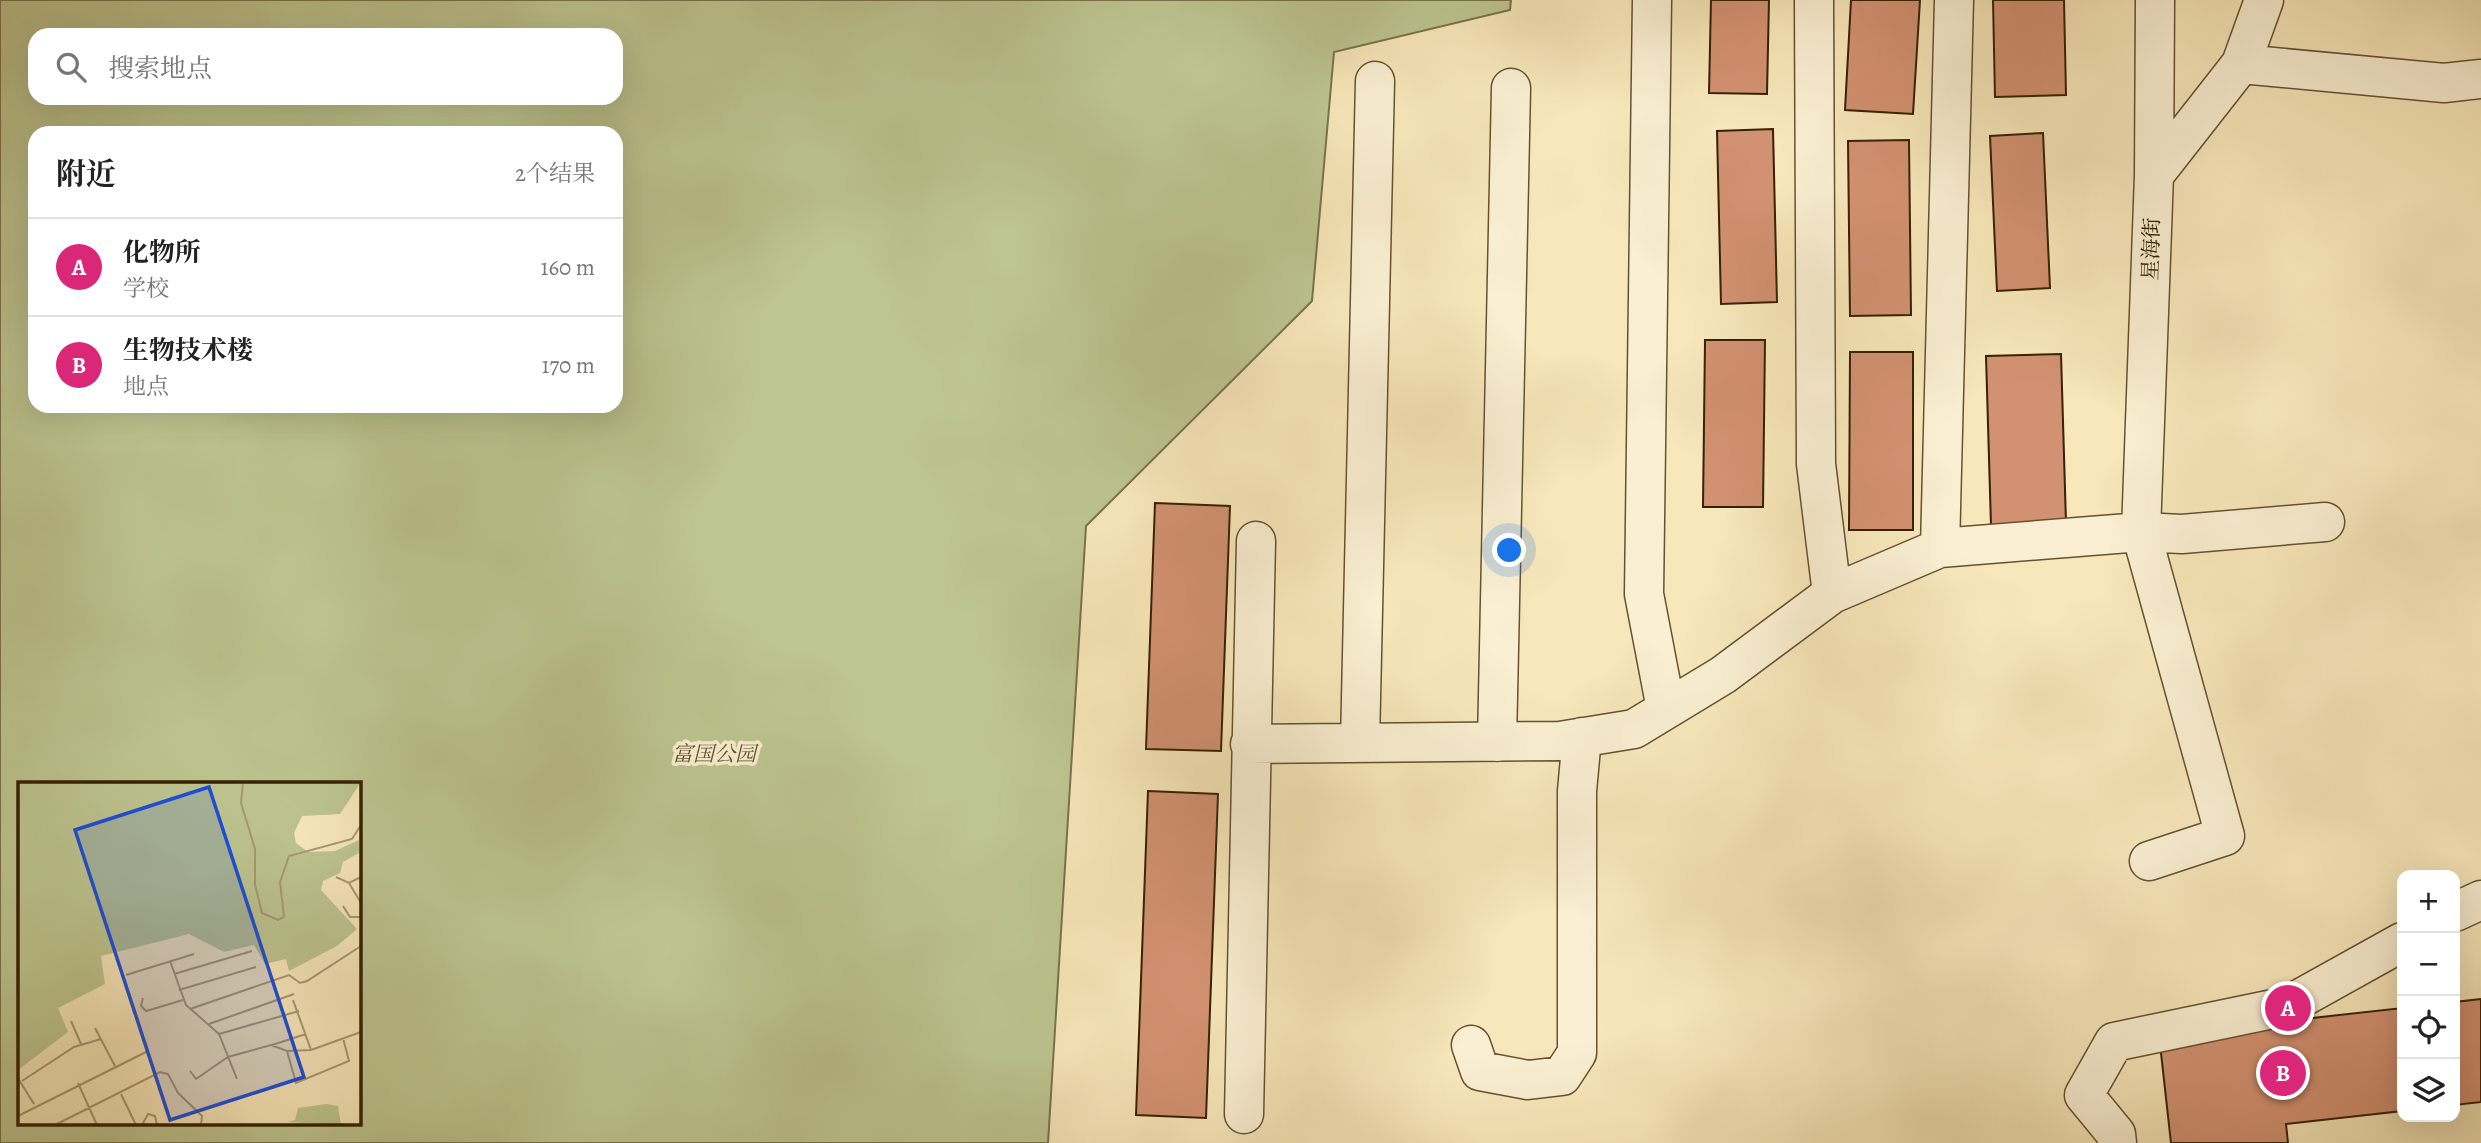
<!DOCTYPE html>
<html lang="zh">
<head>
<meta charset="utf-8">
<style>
	:root { --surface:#fff; --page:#f6f6f6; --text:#222; --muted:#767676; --line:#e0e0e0; --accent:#db2777 }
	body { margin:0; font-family:Alegreya,"Noto Serif SC",serif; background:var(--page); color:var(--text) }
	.controls { position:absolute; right:21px; bottom:21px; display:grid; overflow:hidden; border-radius:14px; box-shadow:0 7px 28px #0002 }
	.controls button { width:63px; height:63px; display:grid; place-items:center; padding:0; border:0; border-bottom:2px solid var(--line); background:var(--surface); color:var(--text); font:35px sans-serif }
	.you { position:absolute; left:1510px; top:551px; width:24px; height:24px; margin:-18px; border:5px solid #fff; border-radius:50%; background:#1a73e8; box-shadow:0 0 0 10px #1a73e833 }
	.badge { display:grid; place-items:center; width:46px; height:46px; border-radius:50%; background:var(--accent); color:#fff; font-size:23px; font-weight:700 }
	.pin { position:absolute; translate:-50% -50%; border:4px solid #fff; box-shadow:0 2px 7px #0006 }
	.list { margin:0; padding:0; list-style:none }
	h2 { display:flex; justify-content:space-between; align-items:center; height:91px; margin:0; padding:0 28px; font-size:30px }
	h2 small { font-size:23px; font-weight:400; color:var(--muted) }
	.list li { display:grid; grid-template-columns:46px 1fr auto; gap:21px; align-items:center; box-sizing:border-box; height:98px; padding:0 28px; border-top:2px solid var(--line) }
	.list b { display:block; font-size:26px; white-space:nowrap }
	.list p { margin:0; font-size:23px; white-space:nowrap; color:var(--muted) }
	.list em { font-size:23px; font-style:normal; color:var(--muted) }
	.icon { flex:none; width:38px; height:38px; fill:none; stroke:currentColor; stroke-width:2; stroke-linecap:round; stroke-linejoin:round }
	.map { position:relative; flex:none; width:2481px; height:1143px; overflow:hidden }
	.search { position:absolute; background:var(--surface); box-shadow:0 7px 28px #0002; left:28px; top:28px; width:595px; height:77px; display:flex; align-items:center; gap:18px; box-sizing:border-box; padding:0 24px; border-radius:21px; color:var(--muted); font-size:26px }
	.panel { position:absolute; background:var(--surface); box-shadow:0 7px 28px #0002; left:28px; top:126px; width:595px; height:287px; border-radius:21px }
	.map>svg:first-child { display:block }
	.green { fill:#bdc590; stroke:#7a734a; stroke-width:2; fill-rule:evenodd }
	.building { fill:#d29172; stroke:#362103; stroke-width:2 }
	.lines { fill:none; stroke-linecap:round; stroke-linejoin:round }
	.minor-casing { stroke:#665231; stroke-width:41 }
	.minor { stroke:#faefd2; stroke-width:38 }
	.labels { text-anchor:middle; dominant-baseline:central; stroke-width:7; stroke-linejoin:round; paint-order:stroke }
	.street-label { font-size:21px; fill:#362103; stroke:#faefd2 }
	.park-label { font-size:21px; font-style:italic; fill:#5e522d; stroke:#faefd2 }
	.inset-road { fill:none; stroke:#aa9871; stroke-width:2 }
	.view { fill:#1d4ed8; fill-opacity:0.15; stroke:#1d4ed8; stroke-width:3.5 }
	.inset-edge { fill:none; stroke:#362103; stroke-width:3.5 }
</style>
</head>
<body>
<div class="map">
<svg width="2481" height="1143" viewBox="0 0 2481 1143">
	<rect width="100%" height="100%" fill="#f7e7ba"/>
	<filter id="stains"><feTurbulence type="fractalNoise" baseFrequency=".00286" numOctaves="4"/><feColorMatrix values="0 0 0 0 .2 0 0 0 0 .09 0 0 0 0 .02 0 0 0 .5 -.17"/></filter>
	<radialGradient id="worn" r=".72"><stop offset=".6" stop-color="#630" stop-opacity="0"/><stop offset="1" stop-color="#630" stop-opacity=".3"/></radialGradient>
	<path class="green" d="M0 0H1511L1510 10 1334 52 1312 301 1086 526 1048 1143H0ZM35 35H616V98H35ZM35 133H616V406H35ZM19 784H359V1124H19Z"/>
	<path class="building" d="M1711 0H1769L1767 94 1709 93Z
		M1851 0H1920L1913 114 1845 110Z
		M1993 0H2064L2066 95 1995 97Z
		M1773 129 1777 302 1721 304 1717 131Z
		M2043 133 2050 288 1997 291 1990 136Z
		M1909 140 1911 315 1850 316 1848 141Z
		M1705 340H1765L1763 507H1703Z
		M1850 352H1913V530H1849Z
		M2061 354 2066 523 1991 526 1986 356Z
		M1155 503 1230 506 1221 751 1146 749Z
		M1148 791 1218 794 1206 1118 1136 1115Z
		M2481 999V1102L2455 1105V1002Z
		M2402 1008V1111L2286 1124 2288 1143H2171L2159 1035Z"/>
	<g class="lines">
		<defs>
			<path id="minor" d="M1652 0 1644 594 1666 709
				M1814 0 1816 464 1832 594
				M2241 64 2444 83 2481 79
				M2154 175 2155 0
				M1940 548 1954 0
				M1497 742 1511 88
				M1360 743 1375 81
				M1250 744 1560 741 1634 729 1723 675 1832 594 1940 548 2141 532 2182 534 2325 522
				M2149 861 2225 836 2141 532 2154 175 2241 64 2264 0
				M2455 912 2481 900
				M1471 1045 1480 1071 1528 1080 1562 1076 1577 1053V791L1582 737
				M1244 1114 1256 541
				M2117 1143 2116 1134 2084 1095 2114 1042 2287 1006 2402 942"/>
		</defs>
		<use href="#minor" class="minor-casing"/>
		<use href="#minor" class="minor"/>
	</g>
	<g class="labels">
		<g class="street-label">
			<text transform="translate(2151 249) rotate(-88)">星海街</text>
		</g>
		<g class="park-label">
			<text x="714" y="754">富国公园</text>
		</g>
	</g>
	<g transform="translate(18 782)">
		<rect width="343" height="343" fill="#f7e7ba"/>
		<path d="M0 0H343L322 32 284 34 276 51 278 61 290 70 317 69 341 58V71L325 80 322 91 305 99 303 108 339 147 319 164 271 189 268 177 247 182 236 163 206 170 171 152 83 174 87 202 40 226 50 250 0 288ZM309 322 320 324 323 343 269 340 277 338 280 326Z" fill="#bdc590"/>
		<path class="inset-road" d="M225 0 223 21 237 67V103L244 131 260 138 266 135 262 100 271 74 334 57 343 43M318 95 331 101 343 95M331 101 343 121M325 124 332 135H343M152 179 168 223 201 252 219 297M156 192 234 169M108 193 176 172M161 208 238 185M125 216 123 224 128 229 165 218M275 218 293 268M172 227 271 193 282 201 289 199 343 164M53 239 63 262M191 242 276 212M77 246 97 284M201 252 281 229M254 263 288 252M269 269 278 301 331 279 325 256M172 289 178 297 210 275 253 263 269 269 293 268 343 250M1 298 16 322M4 299 56 265 83 257M60 301 79 343M103 312 118 343M0 334 128 270M37 343 142 290 150 292 160 311 184 334 183 343M124 343 130 332 137 334 139 343"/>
		<path class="view" d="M191 5 286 295 152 338 57 48Z"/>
		<rect width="343" height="343" class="inset-edge"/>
	</g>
	<rect width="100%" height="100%" filter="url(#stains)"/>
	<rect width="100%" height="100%" fill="url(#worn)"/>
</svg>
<div class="controls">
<button>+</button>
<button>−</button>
<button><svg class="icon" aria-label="locate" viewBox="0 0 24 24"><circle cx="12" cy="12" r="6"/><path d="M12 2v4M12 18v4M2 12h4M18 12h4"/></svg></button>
<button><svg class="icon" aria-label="layers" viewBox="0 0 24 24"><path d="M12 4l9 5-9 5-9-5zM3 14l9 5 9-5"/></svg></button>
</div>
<div class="you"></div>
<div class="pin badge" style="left:2288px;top:1008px">A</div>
<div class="pin badge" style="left:2283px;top:1073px">B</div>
<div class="search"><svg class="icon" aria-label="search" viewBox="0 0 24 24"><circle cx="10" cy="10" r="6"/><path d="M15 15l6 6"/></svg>搜索地点</div>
<section class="panel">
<h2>附近<small>2个结果</small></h2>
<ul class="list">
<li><span class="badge">A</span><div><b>化物所</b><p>学校</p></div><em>160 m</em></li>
<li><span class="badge">B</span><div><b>生物技术楼</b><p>地点</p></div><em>170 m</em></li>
</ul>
</section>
</div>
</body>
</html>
